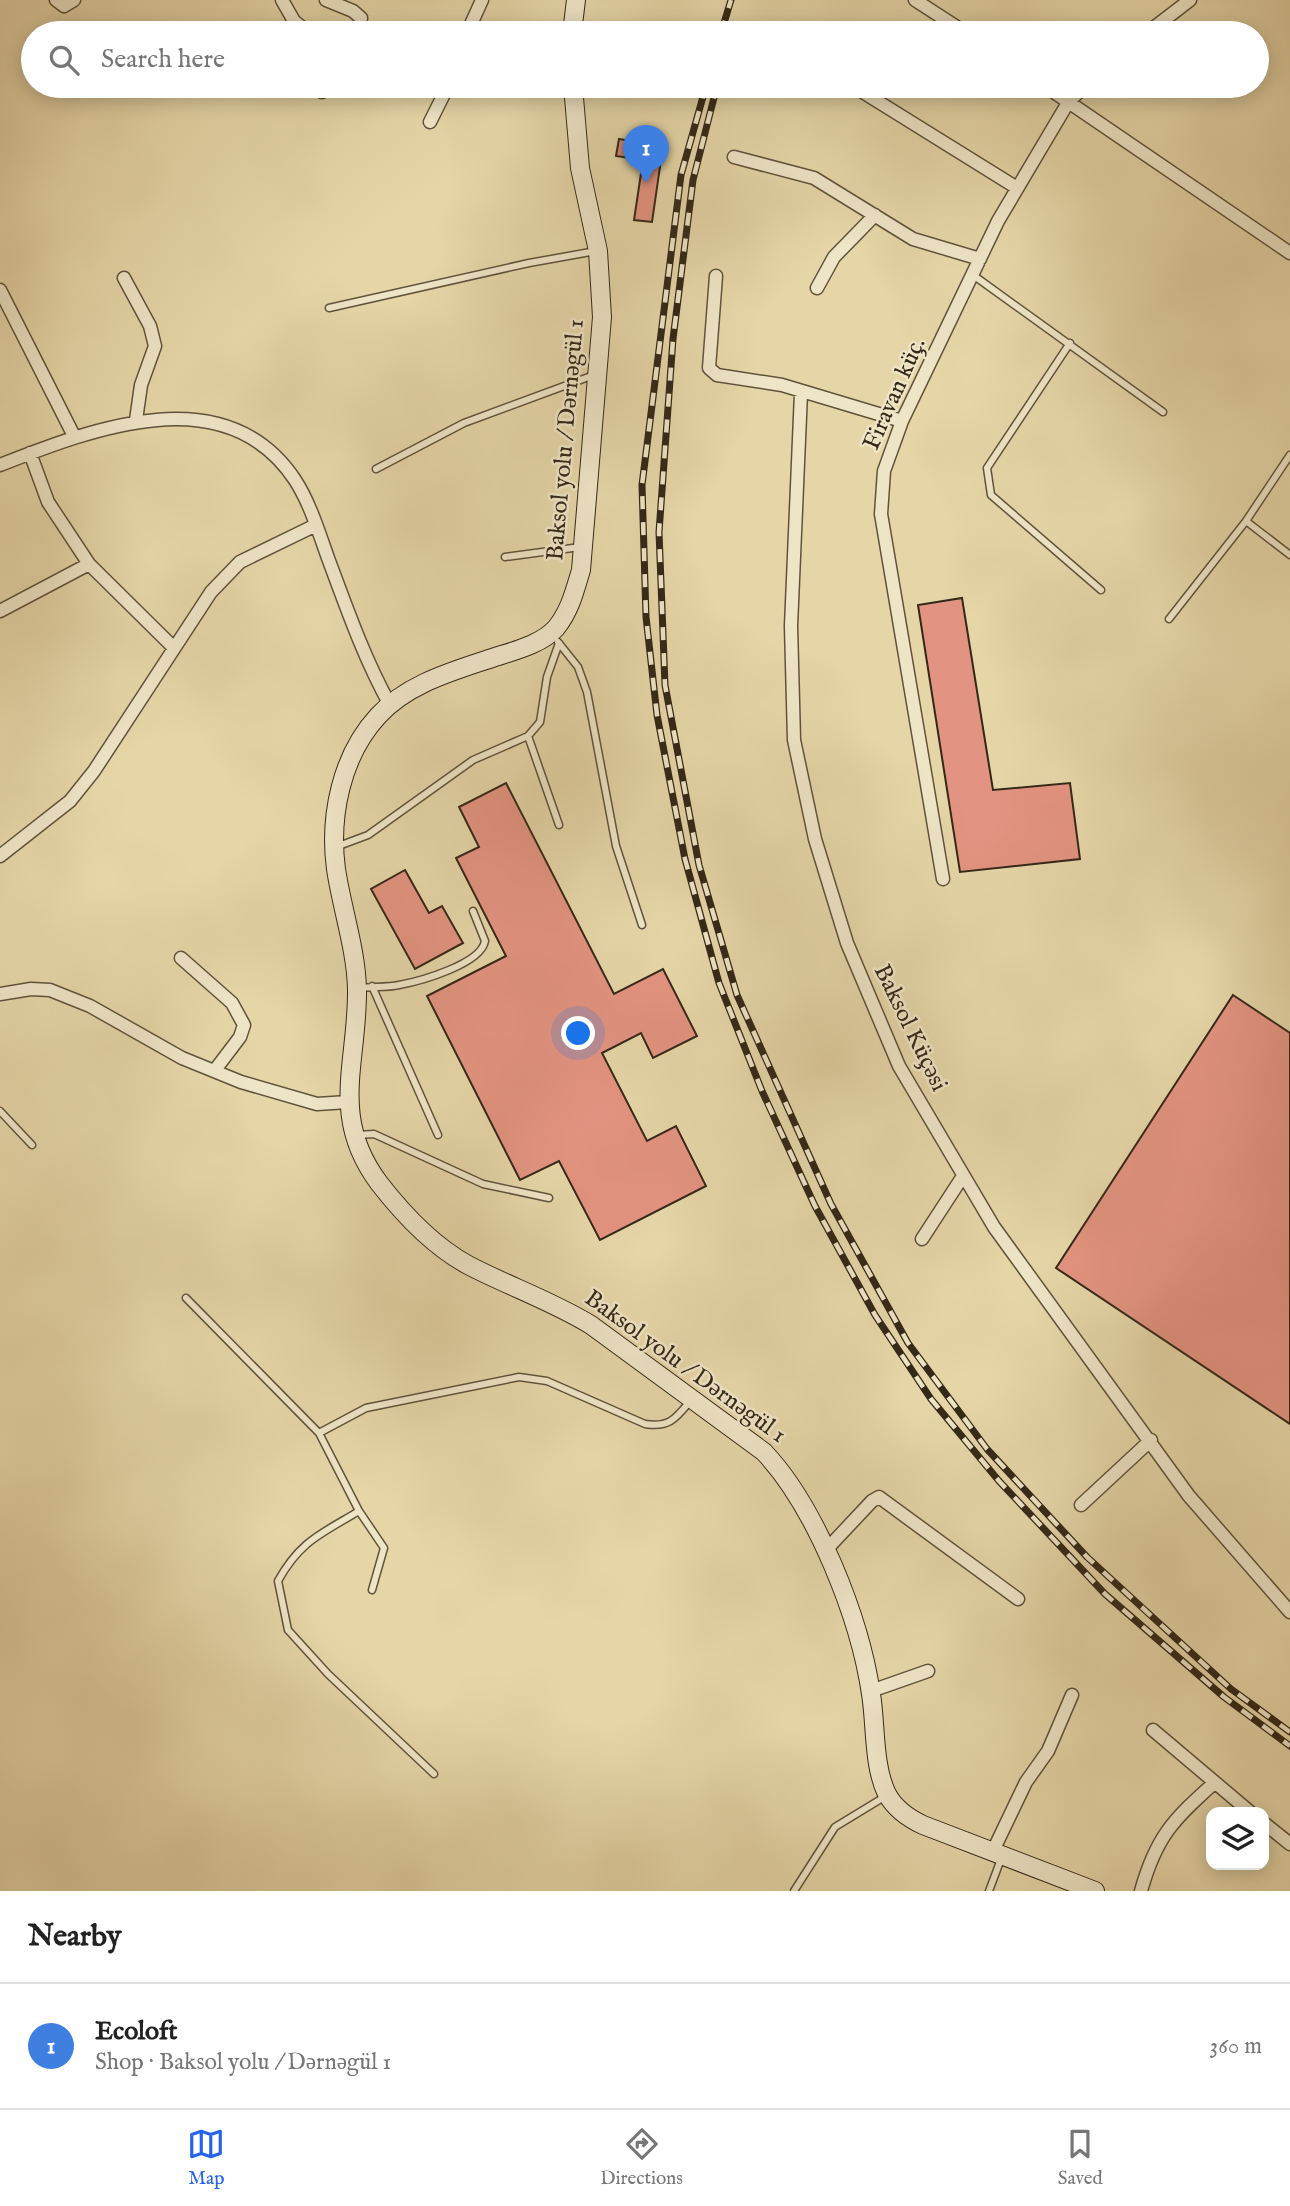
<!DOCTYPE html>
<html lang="en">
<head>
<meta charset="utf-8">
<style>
	:root { --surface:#fff; --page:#f6f6f6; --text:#222; --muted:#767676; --line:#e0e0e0; --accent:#2563eb }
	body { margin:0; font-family:"IM FELL English",serif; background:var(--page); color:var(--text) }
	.controls { position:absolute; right:21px; bottom:21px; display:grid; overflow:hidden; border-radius:14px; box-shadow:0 4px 18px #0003 }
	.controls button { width:63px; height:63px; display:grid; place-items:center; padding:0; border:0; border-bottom:2px solid var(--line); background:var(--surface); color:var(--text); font:35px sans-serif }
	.you { position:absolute; left:579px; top:1034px; width:24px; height:24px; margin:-18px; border:5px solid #fff; border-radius:50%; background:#1a73e8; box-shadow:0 0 0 10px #1a73e833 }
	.badge { display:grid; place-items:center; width:46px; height:46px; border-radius:50%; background:var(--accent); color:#fff; font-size:23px; font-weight:700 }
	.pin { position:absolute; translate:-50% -58px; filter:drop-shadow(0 2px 4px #0008) }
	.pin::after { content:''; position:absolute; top:37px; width:24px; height:21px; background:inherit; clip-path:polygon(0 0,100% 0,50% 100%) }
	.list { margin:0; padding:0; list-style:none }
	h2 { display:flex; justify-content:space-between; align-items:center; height:91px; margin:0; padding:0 28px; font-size:30px }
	h2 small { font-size:23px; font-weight:400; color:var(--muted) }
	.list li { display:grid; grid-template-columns:46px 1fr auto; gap:21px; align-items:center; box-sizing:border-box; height:126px; padding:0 28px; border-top:2px solid var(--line) }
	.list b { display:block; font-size:26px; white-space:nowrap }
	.list p { margin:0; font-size:23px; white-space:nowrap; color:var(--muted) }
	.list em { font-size:23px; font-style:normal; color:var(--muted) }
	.icon { flex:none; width:38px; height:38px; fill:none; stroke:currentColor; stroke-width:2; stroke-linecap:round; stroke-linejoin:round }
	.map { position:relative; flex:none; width:1290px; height:1891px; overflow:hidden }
	.search { position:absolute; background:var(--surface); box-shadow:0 4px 18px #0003; left:21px; right:21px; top:21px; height:77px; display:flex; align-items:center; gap:18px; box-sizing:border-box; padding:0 24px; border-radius:38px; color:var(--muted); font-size:26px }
	.sheet { height:217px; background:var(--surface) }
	nav { display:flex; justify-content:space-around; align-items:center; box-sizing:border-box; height:98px; border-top:2px solid var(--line); background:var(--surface); font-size:19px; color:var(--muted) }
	nav a { display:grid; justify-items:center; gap:4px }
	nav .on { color:var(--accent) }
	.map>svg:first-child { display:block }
	.building { fill:#e39381; stroke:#342818; stroke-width:2 }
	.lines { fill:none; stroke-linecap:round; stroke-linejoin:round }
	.service-casing { stroke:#60533c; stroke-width:9 }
	.minor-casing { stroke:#60533c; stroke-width:15 }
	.secondary-casing { stroke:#342818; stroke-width:20 }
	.service { stroke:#eee4c6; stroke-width:6 }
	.minor { stroke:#eee4c6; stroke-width:12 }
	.secondary { stroke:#eee4c6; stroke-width:18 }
	.rail-casing { stroke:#342818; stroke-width:7 }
	.rail { stroke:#eee4c6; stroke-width:4.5; stroke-dasharray:13; stroke-linecap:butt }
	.labels { text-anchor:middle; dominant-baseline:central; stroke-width:5; stroke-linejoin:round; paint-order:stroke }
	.street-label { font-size:24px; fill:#342818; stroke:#eee4c6 }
</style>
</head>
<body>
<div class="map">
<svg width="1290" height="1891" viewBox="0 0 1290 1891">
	<rect width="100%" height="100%" fill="#e5d5a7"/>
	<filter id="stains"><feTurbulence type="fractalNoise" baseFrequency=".00286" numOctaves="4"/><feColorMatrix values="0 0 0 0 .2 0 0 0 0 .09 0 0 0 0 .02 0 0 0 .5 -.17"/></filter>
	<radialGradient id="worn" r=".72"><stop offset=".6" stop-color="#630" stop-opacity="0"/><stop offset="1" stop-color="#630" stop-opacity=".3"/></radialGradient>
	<path class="building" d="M619 139 663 146 652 222 634 220 643 160 616 156Z
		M962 598 993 790 1070 783 1080 859 960 872 918 605Z
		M506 783 614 994 663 969 697 1036 653 1058 641 1033 602 1053 647 1141 676 1126 706 1186 600 1240 559 1161 520 1180 427 996 506 956 456 858 479 847 459 807Z
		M405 870 429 913 442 906 463 943 415 969 371 889Z
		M1233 995 1290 1033V1424L1056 1268Z"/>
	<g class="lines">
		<defs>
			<path id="service" d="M973 275 1163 412
				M329 308 529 263 596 251
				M1070 343 987 468 991 495 1101 590
				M376 469 464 423 594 375
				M1246 521 1290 555
				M505 557 580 547
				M1169 619 1246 521 1290 455
				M558 642 578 667 587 692 616 846 642 925
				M528 736 559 825
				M336 847 368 835 473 760 528 736 540 722 547 677 559 643
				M372 986 438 1135
				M359 988C372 986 386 988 399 985 421 981 481 964 485 941L473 911
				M0 1111 32 1145
				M357 1135 374 1134 483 1184 549 1198
				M186 1298 319 1433
				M359 1511C321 1534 300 1541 278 1581L288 1630 328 1674 434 1774
				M372 1590 384 1548 359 1511 319 1433 366 1408 519 1377 547 1381 645 1424C670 1428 676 1418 691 1400
				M794 1891 835 1827 886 1796
				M989 1891 1001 1859"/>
			<path id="minor" d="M56 0 64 6 74 0
				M282 0 294 21 309 33
				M326 0 353 11 361 18 358 33
				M915 0 966 33
				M467 33 482 0
				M1147 33 1190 0
				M853 86 1017 188
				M1045 86 1290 253
				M322 92V86
				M430 122 448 86
				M734 157 814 178 913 239 980 259
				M716 276 709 368 717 375 782 385 902 421
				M124 278 150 326 155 346 141 385 136 420
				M817 288 834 257 875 215
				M0 290 74 436
				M801 393 791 626 794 740 815 839 847 943 899 1066 994 1227 1189 1496 1290 1612
				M30 453 48 502 89 564 173 647
				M0 465C92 429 226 376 295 480 310 503 319 533 328 558 347 609 364 658 390 705
				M0 611 89 564
				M0 856 70 801 94 771 211 592 240 562 316 525
				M943 879 881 514 884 471 902 421 998 221 1069 101 1085 86
				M181 958 232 1003 244 1025 240 1037 215 1070
				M0 994 31 989 50 990 90 1006 182 1058 241 1082 317 1104 348 1102
				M922 1239 963 1176
				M1081 1505 1151 1440
				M825 1551 872 1501 879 1497 1018 1599
				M871 1691 928 1671
				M1153 1730 1250 1812
				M1264 1823 1290 1844
				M992 1853 1026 1782 1048 1751 1072 1695
				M1141 1891C1156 1837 1173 1820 1213 1784"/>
			<path id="secondary" d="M572 33 576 0
				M573 86 580 168 598 251 602 317 581 570C575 590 570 611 556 628 542 644 514 651 495 657 454 671 408 683 378 716 341 756 329 817 336 869 342 909 356 949 357 989 358 1063 329 1116 379 1183 403 1214 433 1246 468 1265 508 1286 552 1301 591 1325L764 1452C816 1507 860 1618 871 1694 876 1724 873 1766 887 1794 895 1809 908 1818 923 1825L1095 1891"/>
		</defs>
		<use href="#service" class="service-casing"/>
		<use href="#minor" class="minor-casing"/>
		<use href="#secondary" class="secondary-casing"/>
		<use href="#service" class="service"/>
		<use href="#minor" class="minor"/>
		<use href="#secondary" class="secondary"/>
		<defs>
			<path id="rail" d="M721 33 731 0
				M706 86 681 175 642 485 646 617 657 715 685 859 719 983 762 1091 815 1206 875 1315 931 1399 999 1481 1105 1594 1224 1697 1290 1746
				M717 86 693 180 673 339 659 532 665 685 699 865 737 995 831 1204 908 1343 987 1449 1087 1557 1231 1689 1290 1732"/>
		</defs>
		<use href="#rail" class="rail-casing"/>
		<use href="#rail" class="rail"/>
	</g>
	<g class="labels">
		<g class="street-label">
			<text transform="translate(895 394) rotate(-66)">Firavan küç.</text>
			<text transform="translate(566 440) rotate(-85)">Baksol yolu / Dərnəgül 1</text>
			<text transform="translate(910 1028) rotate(64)">Baksol Küçəsi</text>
			<text transform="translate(685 1367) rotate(36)">Baksol yolu / Dərnəgül 1</text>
		</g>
	</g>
	<rect width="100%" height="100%" filter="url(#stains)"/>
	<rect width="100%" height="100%" fill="url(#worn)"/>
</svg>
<div class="controls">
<button><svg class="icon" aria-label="layers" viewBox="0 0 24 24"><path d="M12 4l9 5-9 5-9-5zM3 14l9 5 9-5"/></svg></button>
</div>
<div class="you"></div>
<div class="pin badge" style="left:646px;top:183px;background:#3f7fe0">1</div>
<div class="search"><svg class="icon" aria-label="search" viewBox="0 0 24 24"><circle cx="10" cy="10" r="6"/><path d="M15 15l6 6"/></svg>Search here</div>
</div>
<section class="sheet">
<h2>Nearby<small></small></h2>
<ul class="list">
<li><span class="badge" style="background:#3f7fe0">1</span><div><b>Ecoloft</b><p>Shop · Baksol yolu / Dərnəgül 1</p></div><em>360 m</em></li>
</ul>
</section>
<nav>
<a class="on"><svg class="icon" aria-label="map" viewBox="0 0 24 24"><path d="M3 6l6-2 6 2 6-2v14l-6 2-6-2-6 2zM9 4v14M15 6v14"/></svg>Map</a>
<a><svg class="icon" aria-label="directions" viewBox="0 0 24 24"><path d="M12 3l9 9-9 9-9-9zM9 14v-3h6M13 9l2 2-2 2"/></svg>Directions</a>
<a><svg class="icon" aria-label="saved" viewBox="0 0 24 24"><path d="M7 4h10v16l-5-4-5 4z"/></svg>Saved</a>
</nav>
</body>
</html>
